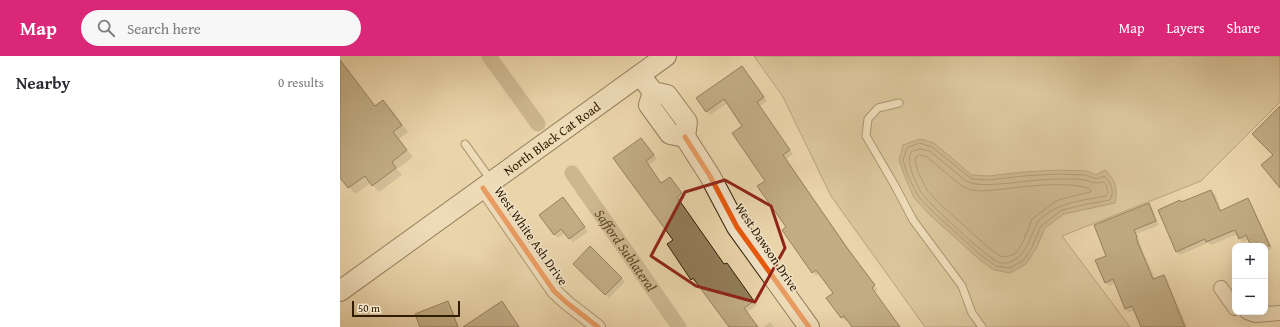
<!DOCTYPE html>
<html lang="en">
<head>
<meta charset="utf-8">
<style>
	:root { --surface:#fff; --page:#f7f7f7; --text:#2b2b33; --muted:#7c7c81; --line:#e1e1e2; --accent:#db2777 }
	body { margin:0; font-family:"Gentium Book Plus",serif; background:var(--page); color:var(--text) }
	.controls { position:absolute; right:12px; bottom:12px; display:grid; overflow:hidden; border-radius:8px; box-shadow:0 4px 16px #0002 }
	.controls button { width:36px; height:36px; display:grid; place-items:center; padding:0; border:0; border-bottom:1px solid var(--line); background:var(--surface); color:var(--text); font:20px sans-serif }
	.scale { position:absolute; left:12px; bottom:10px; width:108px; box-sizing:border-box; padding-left:4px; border:2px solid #311c00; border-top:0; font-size:11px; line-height:14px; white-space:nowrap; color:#311c00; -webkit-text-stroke:3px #f1e3c8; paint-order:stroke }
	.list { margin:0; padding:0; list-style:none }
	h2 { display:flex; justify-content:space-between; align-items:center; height:52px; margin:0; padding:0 16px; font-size:17px }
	h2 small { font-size:13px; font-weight:400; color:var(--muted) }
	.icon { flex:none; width:22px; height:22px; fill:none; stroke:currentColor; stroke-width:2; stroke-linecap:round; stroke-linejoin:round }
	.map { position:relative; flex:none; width:940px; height:271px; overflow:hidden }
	header { display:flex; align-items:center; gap:24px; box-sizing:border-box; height:56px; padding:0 20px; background:var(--accent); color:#fff }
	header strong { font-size:19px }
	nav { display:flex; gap:22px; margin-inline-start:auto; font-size:14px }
	.search { width:280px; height:36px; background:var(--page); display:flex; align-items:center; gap:10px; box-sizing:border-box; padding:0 14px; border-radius:22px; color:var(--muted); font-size:15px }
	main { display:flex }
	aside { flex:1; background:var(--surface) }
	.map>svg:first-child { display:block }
	.green { fill:#cbb58d; stroke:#7e6846 }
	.water { fill:#ab9570; stroke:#7a6543 }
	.shadow { fill:#0003 }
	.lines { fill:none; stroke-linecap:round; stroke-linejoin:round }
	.shore { stroke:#6e5838; stroke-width:1 }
	.canal { stroke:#ab9570; stroke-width:15 }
	.building { fill:#917c58; stroke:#311c00 }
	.lane-casing { stroke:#5f4a2a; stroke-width:9 }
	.street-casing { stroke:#5f4a2a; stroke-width:16 }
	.secondary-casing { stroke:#311c00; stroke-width:22 }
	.lane { stroke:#f1e3c8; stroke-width:7 }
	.street { stroke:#f1e3c8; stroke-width:14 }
	.secondary { stroke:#f1e3c8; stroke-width:20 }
	.cycleway-casing { stroke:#f1e3c8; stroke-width:8 }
	.cycleway { stroke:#e8590c; stroke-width:5 }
	.marked { fill:none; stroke:#8f2418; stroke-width:3; stroke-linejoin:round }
	.labels { text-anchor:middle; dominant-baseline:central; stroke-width:3; stroke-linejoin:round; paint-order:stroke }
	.street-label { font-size:13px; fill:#311c00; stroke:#f1e3c8 }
	.water-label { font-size:14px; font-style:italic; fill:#5c4627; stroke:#f1e3c8 }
</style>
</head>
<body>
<header>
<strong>Map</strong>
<div class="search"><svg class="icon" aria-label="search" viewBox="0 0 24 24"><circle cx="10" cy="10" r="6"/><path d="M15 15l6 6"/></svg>Search here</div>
<nav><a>Map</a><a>Layers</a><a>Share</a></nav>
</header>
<main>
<aside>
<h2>Nearby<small>0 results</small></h2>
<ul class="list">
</ul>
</aside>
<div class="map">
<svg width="940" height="271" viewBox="0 0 940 271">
	<rect width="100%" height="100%" fill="#ead4aa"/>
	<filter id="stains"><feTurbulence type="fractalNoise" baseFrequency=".005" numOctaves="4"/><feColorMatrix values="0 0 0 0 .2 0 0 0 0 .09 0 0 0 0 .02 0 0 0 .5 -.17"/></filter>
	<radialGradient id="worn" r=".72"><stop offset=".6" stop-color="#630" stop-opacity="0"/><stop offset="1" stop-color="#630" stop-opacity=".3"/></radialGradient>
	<path class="green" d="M414 0H940V46L861 125 722 180 790 271H585L491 140 443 41Z"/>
	<path class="water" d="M580 83 594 87 632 119 648 120 684 116 717 114 747 115 756 119 765 114C776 125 778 132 775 147L724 158 705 172 696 193 686 208 670 217 654 214 639 203 591 160 574 142 565 121 559 104 563 89Z"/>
	<path class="shadow" d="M0 3 36 51 43 45 50 52 68 76 59 83 73 101 57 113 62 119 39 136 31 127 15 138 0 120Z
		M402 11 427 45 420 50 453 98 446 103 511 196 538 234 535 236 560 271H513L508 264 506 265 502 262 488 243 495 238 480 217 476 220 473 216 448 172 404 70 388 47 370 59 367 55Z
		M301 83 317 103 309 109 322 128 333 126 345 141 340 145 385 209 390 212 417 249 407 256 418 271H390L357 226 356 227 352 223 328 189 334 185 274 103Z
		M871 135 875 138 882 156 907 144 911 147 932 192 925 196V190H912L909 183 903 186 898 178 871 189 868 187 840 199 836 195 841 147Z
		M226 146 248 176 233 186 225 177 218 182 214 178Z
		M809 149 812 152 819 169 797 178 800 185 799 186 815 223 824 220 827 224 847 271H802L795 254 789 256 785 253 775 227 769 230 766 226 767 200Z
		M250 192 285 226 269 242 234 208Z
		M162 246 180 271H131Z
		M108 247 111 250 119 271H81Z
		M430 266 434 271H424Z"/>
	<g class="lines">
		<path class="shore" d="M580 87 592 91 632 123 648 124 684 120 718 118 746 119 756 123 764 120C771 126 775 136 770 144L747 148 722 154 701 170 692 191 683 205 669 212 656 210 642 200 594 157 578 140 568 120 563 104 567 92Z
			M580 93 590 95 626 125C638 133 683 125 699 124 714 123 731 122 745 124 753 126 755 128 763 126 767 128 769 136 766 140 740 145 718 146 698 165 696 168 695 173 693 176 688 189 683 201 670 206 667 208 661 207 658 206 647 202 588 147 581 136 575 125 566 108 571 96Z
			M580 99 587 101 622 130C634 138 651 134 664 133 686 130 732 125 750 133L751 135 750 136 721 143 715 146 692 163 683 186 676 197 667 201 660 200 649 192 601 149 587 134 578 116 575 104 576 101Z"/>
		<g class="canal">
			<path d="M149 0 198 68"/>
			<path id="s1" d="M232 117 339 271"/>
		</g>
	</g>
	<path class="building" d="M0 4 35 50 43 44 62 69 53 76 67 94 52 106 56 112 32 130 25 120 8 132 0 122Z
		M402 10 424 41 417 46 450 94 443 99 507 192 535 229 532 232 560 271H512L504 260 501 262 486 242 493 237 476 214 472 217 442 174 446 171 417 130 425 125 392 77 402 70 384 43 366 56 356 42Z
		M940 50V132L921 109 933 99 912 78Z
		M301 82 314 99 306 105 321 127 330 121 342 137 337 141 384 208 387 207 414 245 404 252 418 271H389L353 222 351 224 327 188 333 184 273 102Z
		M871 134 880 155 908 142 930 190H911L906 179 899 183 895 174 866 186 865 183 836 196 818 154 840 144 841 146Z
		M223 141 245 171 229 183 221 173 214 179 199 159Z
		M809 147 816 165 794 174 797 181 796 182 813 223 824 219 845 271H801L792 250 785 253 773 223 765 227 755 204 766 200 754 169Z
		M250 190 282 222 265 239 233 208Z
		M108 245 118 271H80L75 258Z
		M162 245 179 271H123Z"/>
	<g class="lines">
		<defs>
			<path id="lane" d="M559 47 538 52 528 63 526 80 554 128 573 164 622 230 632 257 642 271
				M125 88 151 124"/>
			<path id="street" d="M143 132 214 235 227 247 258 271
				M881 232 895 252
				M907 256 915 259 940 257"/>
			<g id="secondary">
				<path d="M300 19 313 36 327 39 347 66 345 81 330 78 309 49 313 36"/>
				<path d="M345 81 370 120 397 171 469 271"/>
				<path id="s2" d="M0 235 326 0"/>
			</g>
		</defs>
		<use href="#lane" class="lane-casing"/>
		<use href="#street" class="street-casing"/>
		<use href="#secondary" class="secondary-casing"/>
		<use href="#lane" class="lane"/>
		<use href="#street" class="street"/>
		<use href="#secondary" class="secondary"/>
		<defs>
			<path id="cycleway" d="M345 81 370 120 397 171 469 271
				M143 132 214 235 227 247 258 271"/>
		</defs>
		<use href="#cycleway" class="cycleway-casing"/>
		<use href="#cycleway" class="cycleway"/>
	</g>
	<path d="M0 0H940V271H0ZM385 124 431 150 445 192 415 246 356 230 311 200 345 136Z" fill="#ead4aa" fill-opacity=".55" fill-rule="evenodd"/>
	<path class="marked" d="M385 124 431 150 445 192 415 246 356 230 311 200 345 136Z"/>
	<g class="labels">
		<g class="street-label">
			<text stroke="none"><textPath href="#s2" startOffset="261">North Black Cat Road</textPath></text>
			<text transform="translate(191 180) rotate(55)">West White Ash Drive</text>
			<text transform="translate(427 191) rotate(56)">West Dawson Drive</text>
		</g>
		<g class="water-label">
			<text stroke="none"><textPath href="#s1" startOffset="94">Safford Sublateral</textPath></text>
		</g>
	</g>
	<rect width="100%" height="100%" filter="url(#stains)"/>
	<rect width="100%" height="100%" fill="url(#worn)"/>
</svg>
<div class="controls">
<button>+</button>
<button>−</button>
</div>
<div class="scale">50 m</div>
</div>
</main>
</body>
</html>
